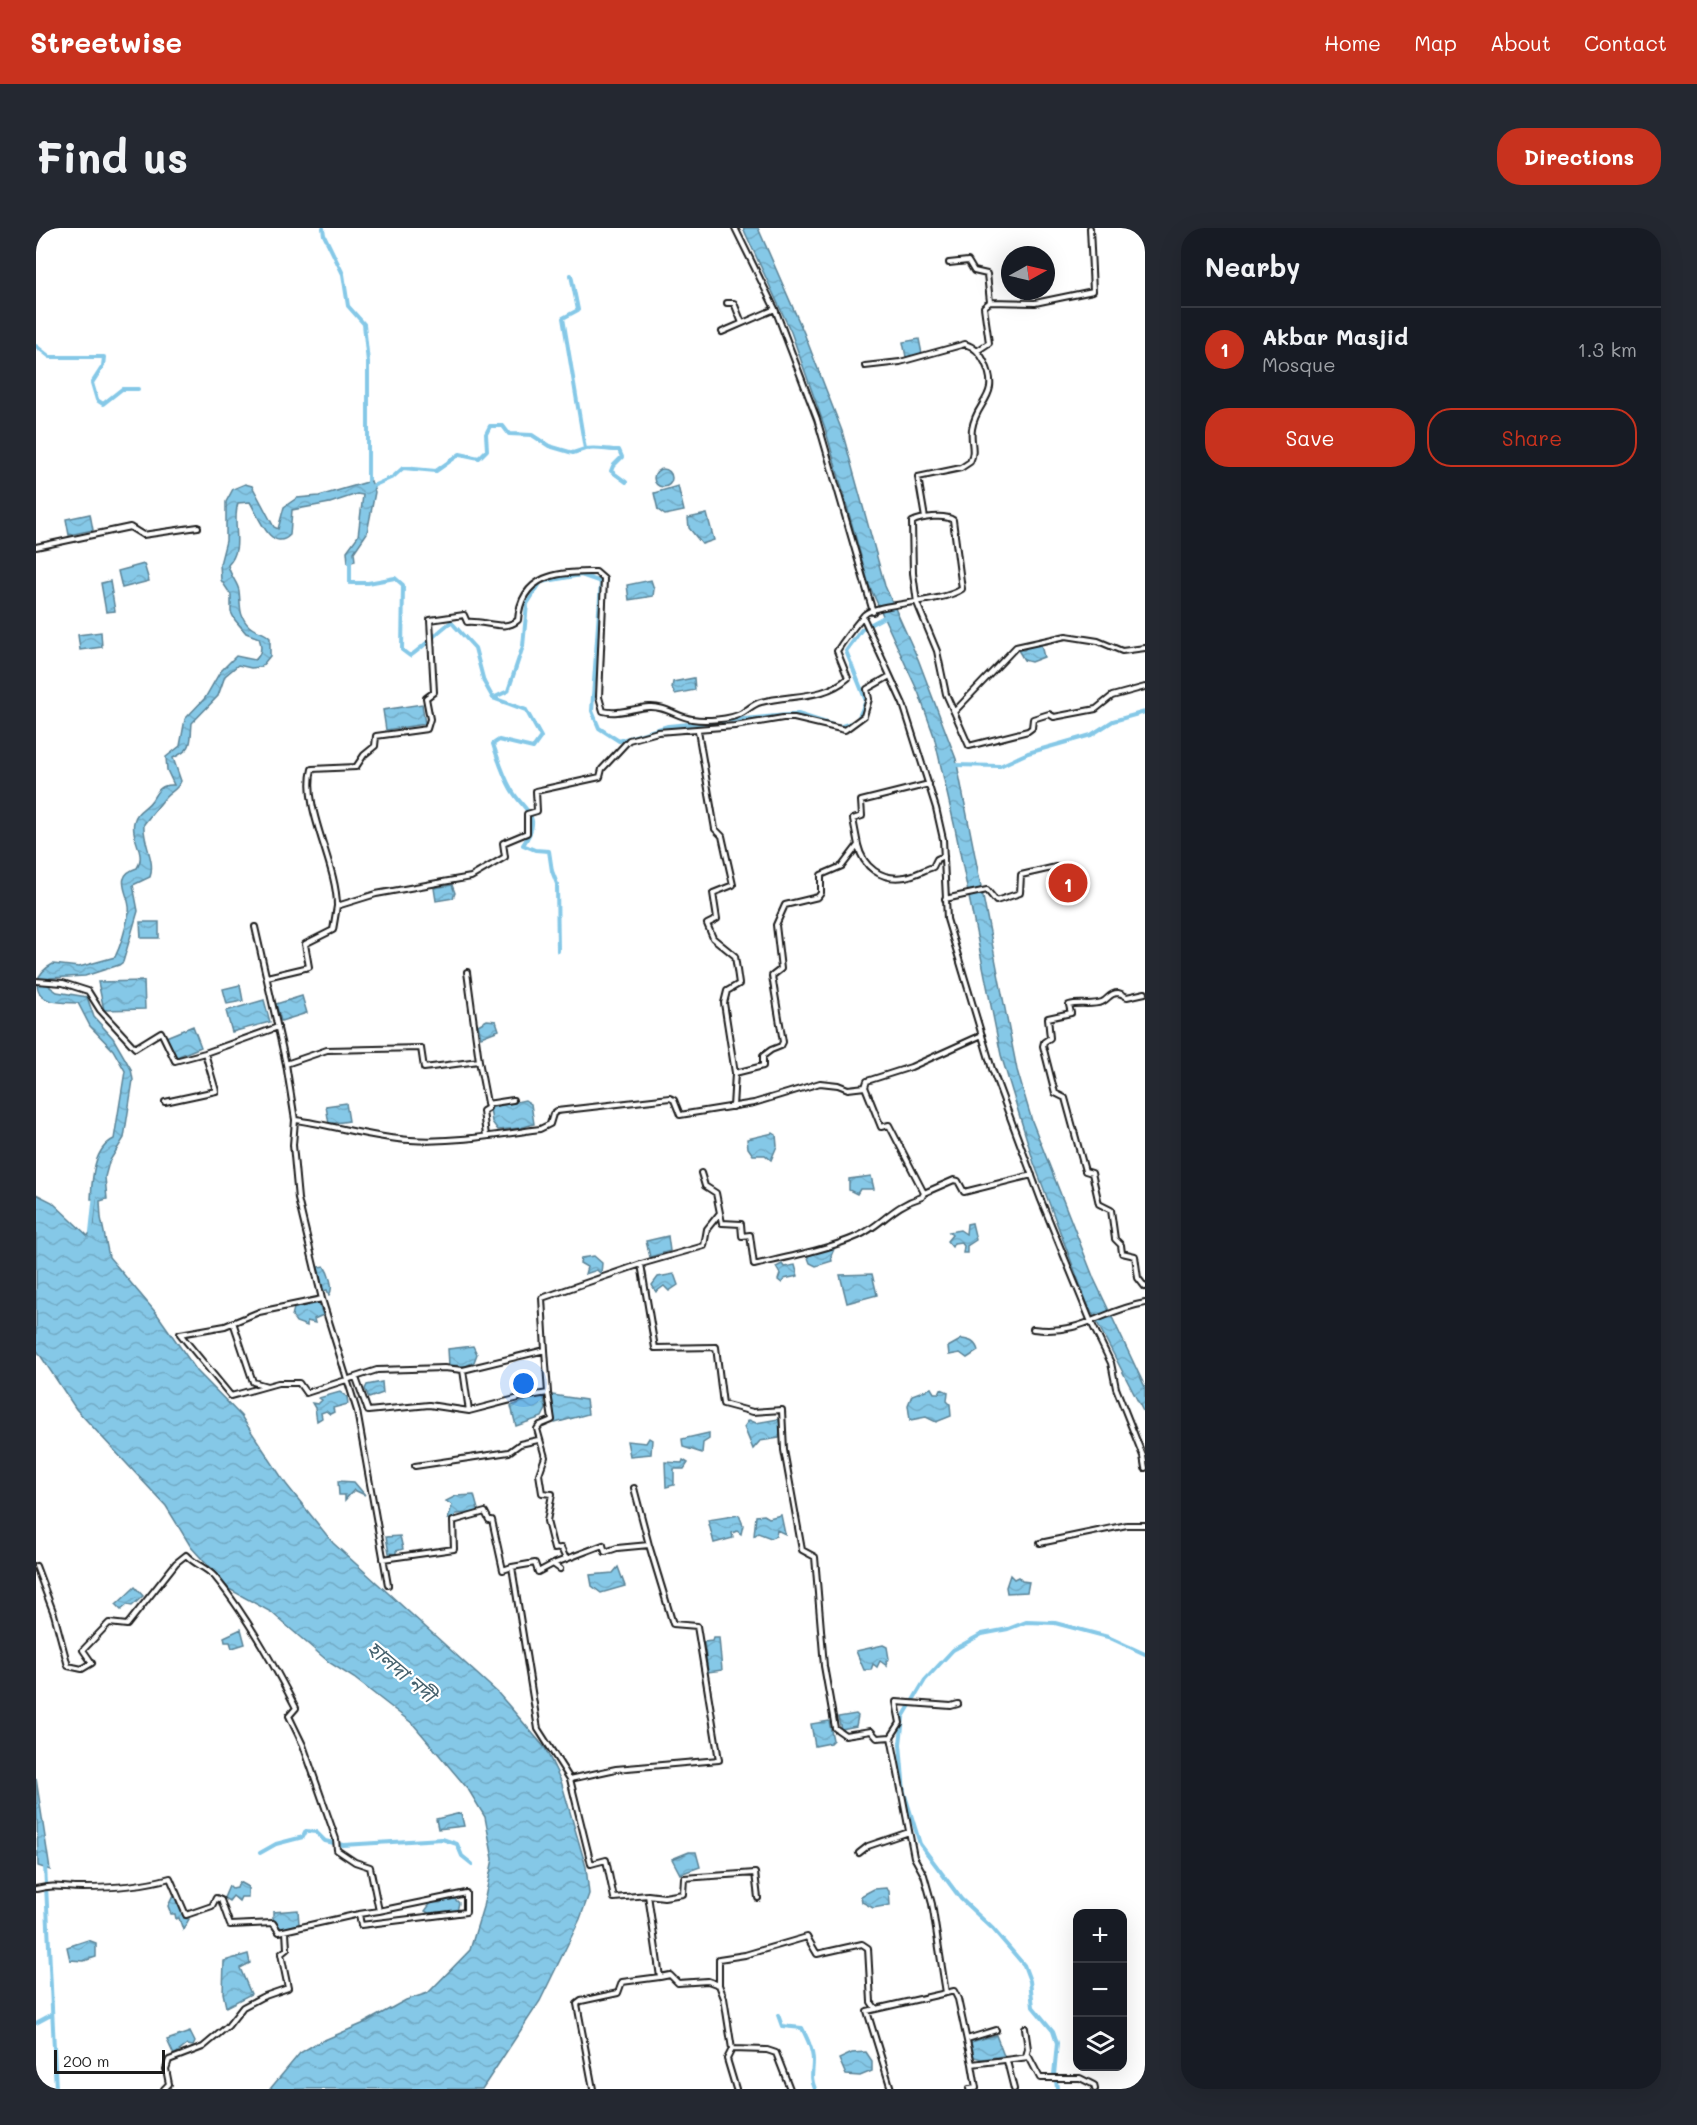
<!DOCTYPE html>
<html lang="en">
<head>
<meta charset="utf-8">
<style>
	:root { --surface:#171b24; --page:#242831; --text:#f1f3f6; --muted:#9ea1a6; --line:#363941; --accent:#c8321e }
	body { margin:0; font-family:Mali,"Noto Sans Bengali",sans-serif; background:var(--page); color:var(--text) }
	.controls { position:absolute; right:18px; bottom:18px; display:grid; overflow:hidden; border-radius:12px; box-shadow:0 6px 24px #0002 }
	.controls button { width:54px; height:54px; display:grid; place-items:center; padding:0; border:0; border-bottom:2px solid var(--line); background:var(--surface); color:var(--text); font:30px sans-serif }
	.compass { position:absolute; left:965px; top:18px; width:54px; height:54px; border-radius:50%; background:var(--surface); box-shadow:0 6px 24px #0002; rotate:82deg }
	.scale { position:absolute; left:18px; bottom:15px; width:111px; box-sizing:border-box; padding-left:6px; border:3px solid #1c1c1c; border-top:0; font-size:16px; line-height:21px; white-space:nowrap; color:#1c1c1c; -webkit-text-stroke:4px #fff; paint-order:stroke }
	.you { position:absolute; left:488px; top:1156px; width:21px; height:21px; margin:-15px; border:4px solid #fff; border-radius:50%; background:#1a73e8; box-shadow:0 0 0 9px #1a73e833 }
	.badge { display:grid; place-items:center; width:39px; height:39px; border-radius:50%; background:var(--accent); color:#fff; font-size:20px; font-weight:700 }
	.pin { position:absolute; translate:-50% -50%; border:3px solid #fff; box-shadow:0 2px 6px #0006 }
	.list { margin:0; padding:0; list-style:none }
	h2 { display:flex; justify-content:space-between; align-items:center; height:78px; margin:0; padding:0 24px; font-size:26px }
	h2 small { font-size:20px; font-weight:400; color:var(--muted) }
	.list li { display:grid; grid-template-columns:39px 1fr auto; gap:18px; align-items:center; box-sizing:border-box; height:84px; padding:0 24px; border-top:2px solid var(--line) }
	.list b { display:block; font-size:22px; white-space:nowrap }
	.list p { margin:0; font-size:20px; white-space:nowrap; color:var(--muted) }
	.list em { font-size:20px; font-style:normal; color:var(--muted) }
	.actions { display:flex; gap:12px; padding:18px 24px }
	.actions a { flex:1; padding:14px 0; border:2px solid var(--accent); border-radius:24px; text-align:center; font-size:21px; color:var(--accent) }
	.actions .main { background:var(--accent); color:#fff }
	.icon { flex:none; width:33px; height:33px; fill:none; stroke:currentColor; stroke-width:2; stroke-linecap:round; stroke-linejoin:round }
	.map { position:relative; flex:none; width:1109px; height:1861px; overflow:hidden; border-radius:24px }
	header { display:flex; align-items:center; gap:36px; box-sizing:border-box; height:84px; padding:0 30px; background:var(--accent); color:#fff }
	header strong { font-size:28px }
	nav { display:flex; gap:33px; margin-inline-start:auto; font-size:21px }
	.intro { display:flex; align-items:center; justify-content:space-between; box-sizing:border-box; height:144px; padding:0 36px }
	h1 { margin:0; font-size:42px }
	.button { padding:15px 27px; border-radius:24px; background:var(--accent); color:#fff; font-size:21px; font-weight:700 }
	main { display:flex; gap:36px; padding:0 36px }
	aside { flex:1; background:var(--surface); border-radius:24px; box-shadow:0 6px 24px #0002 }
	.map>svg:first-child { display:block }
	.water { fill:url(#water-waves); stroke:#5b8396; stroke-width:1.5 }
	.lines { fill:none; stroke-linecap:round; stroke-linejoin:round }
	.canal { stroke:#85c8e7; stroke-width:4 }
	.minor-casing { stroke:#1c1c1c; stroke-width:8 }
	.minor { stroke:#fff; stroke-width:4 }
	.labels { text-anchor:middle; dominant-baseline:central; stroke-width:4.5; stroke-linejoin:round; paint-order:stroke }
	.water-label { font-size:20px; font-style:italic; fill:#46616d; stroke:#fff }
</style>
</head>
<body>
<header>
<strong>Streetwise</strong>
<nav><a>Home</a><a>Map</a><a>About</a><a>Contact</a></nav>
</header>
<div class="intro"><h1>Find us</h1><a class="button">Directions</a></div>
<main>
<div class="map">
<svg width="1109" height="1861" viewBox="0 0 1109 1861">
	<defs>
		<pattern id="water-waves" width="16" height="10" patternUnits="userSpaceOnUse" patternTransform="scale(1.5)"><rect width="16" height="10" fill="#85c8e7"/><path d="M0 5q4-4 8 0t8 0" fill="none" stroke="#72abc6"/></pattern>
	</defs>
	<rect width="100%" height="100%" fill="#fff"/>
	<filter id="ink" filterUnits="userSpaceOnUse"><feTurbulence type="fractalNoise" baseFrequency=".0167" numOctaves="2"/><feDisplacementMap in="SourceGraphic" scale="12" xChannelSelector="R" yChannelSelector="G"/><feConvolveMatrix kernelMatrix="1 2 1 2 8 2 1 2 1" color-interpolation-filters="sRGB"/></filter>
	<g filter="url(#ink)">
		<path class="water" d="M707 0H722L768 105 806 203 849 358 882 431 920 531 981 842 996 893 1058 1051 1109 1159V1187L1051 1075 998 935 965 827 919 600 898 508 883 466 833 357 789 200 755 104Z
			M883 111 886 126 870 129 867 114Z
			M618 250a9 9 0 1 1 18 0a9 9 0 1 1-18 0Z
			M335 253 339 264 331 305 318 324 319 333 312 335 311 323 322 308 327 267 321 266 294 275 256 282 254 307C235 326 222 287 214 274L202 275C195 296 209 320 192 337 194 348 202 355 203 363 205 377 202 387 213 398 219 404 228 403 234 410V428L225 439 215 440 202 437 189 448 182 468 156 495C154 516 158 520 137 530L145 553C141 563 133 564 128 571 121 580 115 587 108 596 106 614 120 632 114 649L97 657 102 683 87 734 83 737 49 748 14 750V759L21 764 51 769 58 789 77 810 95 841 97 852 88 910 73 934 69 949 71 971 64 973 65 990 73 1029 121 1086 161 1143 205 1188 250 1256 297 1315 462 1465 509 1520 525 1553 550 1639 553 1666 544 1691 504 1773 446 1861H234L264 1825 279 1816 326 1796 370 1772 392 1765 434 1722 447 1679 457 1631 449 1589 432 1561 377 1496 318 1450 294 1435 235 1384 193 1361 155 1319 130 1278 40 1181 0 1121V966L16 974 52 1008 58 996 60 971H55C56 951 57 921 78 911L89 843 77 822 54 798 42 775C29 774 0 778 1 754 3 746 9 740 17 736L43 739 79 729C86 715 90 699 93 684 96 669 74 648 101 640 111 626 94 610 98 594 100 583 111 580 116 572 122 562 125 556 138 557L131 542 130 529 144 518 149 491 169 470 184 444 200 428 219 432C226 426 226 418 223 410L210 405 199 392 195 384V367L185 352 184 336 190 313V274L197 261 209 256 216 258 238 299 242 301 248 279 261 270 283 268Z
			M642 258 648 283 629 287 622 282 618 265Z
			M54 286 57 302 33 307 30 291Z
			M671 286 678 312 666 316 653 300 652 290Z
			M108 336 113 353 86 360 82 343Z
			M615 352 618 361 617 368 593 372 591 357Z
			M74 353 79 383 70 384 65 355Z
			M65 404 66 419 44 422 42 407Z
			M994 417H1005L1008 429 995 434 988 432 982 422H988Z
			M658 450 659 462 639 466 636 460 637 454Z
			M386 476 389 496 350 502 347 482Z
			M416 657 419 665 417 670 400 673 398 660Z
			M104 694H123V710H105Z
			M108 753 109 781 68 782 62 754Z
			M204 757 207 773 191 776 187 761Z
			M266 768 271 785 245 793 240 776Z
			M228 772 234 794 196 804 190 783Z
			M451 792 460 793 463 802 445 809 442 797Z
			M157 798 165 819 138 830 130 809Z
			M489 872 495 876 498 896 484 900 462 902 456 894 454 880Z
			M310 875 313 893 293 896 290 878Z
			M737 905 740 907 741 918 735 932 729 927H717L712 920 711 911Z
			M835 948 838 961H824L821 966 813 962V951Z
			M936 995 940 1012 931 1018V1025H927L928 1018 925 1014 918 1015 916 1019 911 1013 916 1007 913 1004 924 1002 930 1006 931 996Z
			M632 1008 634 1023 614 1029 610 1013Z
			M795 1018 798 1021 795 1028 796 1033 780 1038 774 1035 771 1027Z
			M558 1028 566 1035 565 1046 561 1042 549 1046 551 1039 544 1035 545 1030Z
			M746 1036 748 1039 759 1037 762 1048 748 1051 746 1055 742 1052 744 1046 740 1039Z
			M288 1038C292 1044 299 1060 293 1067L291 1062 287 1063 282 1039Z
			M638 1046 642 1057 633 1063 628 1058 620 1064 616 1057 622 1049Z
			M836 1046 841 1067 811 1075 804 1047Z
			M282 1074 287 1087 278 1091 279 1095 271 1093V1098L260 1094 256 1088 258 1080Z
			M926 1111C934 1112 940 1114 942 1123L931 1130 924 1125 913 1127 912 1119Z
			M437 1118 441 1126 438 1134 430 1138 413 1137 412 1121Z
			M346 1154 347 1165 333 1170 329 1161 331 1157Z
			M895 1160 898 1165H903L905 1161 912 1164 911 1173 914 1176 915 1188 900 1194 890 1189 874 1192 872 1177 876 1167Z
			M304 1164 311 1169 312 1176 297 1180 298 1184 294 1186 290 1183 285 1185 286 1190 281 1193 279 1180 276 1175 282 1176 286 1172 283 1170Z
			M516 1167 550 1172 552 1186 519 1195Z
			M502 1168 508 1170 510 1181 506 1189 480 1198 475 1178Z
			M742 1191 745 1197 743 1210 724 1213 717 1221 708 1199 713 1192 720 1195Z
			M673 1205V1211L667 1215 666 1225 647 1219 646 1211Z
			M613 1210 616 1212 615 1226 594 1228 591 1213 610 1215Z
			M647 1232 652 1235 648 1241H638V1257L630 1259 629 1234 646 1235Z
			M302 1253 318 1254 329 1267 318 1262 309 1272V1267H303Z
			M438 1267 443 1285 420 1286 417 1292 412 1291 416 1277 410 1273 420 1268Z
			M703 1287 707 1297 705 1306 701 1303 696 1305 697 1310 678 1315 672 1292Z
			M728 1287 733 1290 745 1287 749 1306 741 1302 740 1308 735 1310 722 1305 718 1308 720 1288Z
			M364 1308 367 1321 360 1323V1326L353 1325 350 1309Z
			M582 1339 589 1358 565 1365 556 1358 554 1347 577 1345Z
			M974 1347 978 1351 982 1349 986 1353 993 1354 991 1364 971 1365 970 1359Z
			M99 1359 107 1368 96 1378 91 1377 85 1382 80 1377Z
			M205 1401 209 1416 196 1420 194 1414H189L188 1409Z
			M677 1410H683L686 1442 672 1444 668 1414 676 1413Z
			M847 1417 851 1419 853 1431 850 1433 851 1438 844 1433 841 1439 837 1436 835 1442H828L820 1423Z
			M820 1486 822 1488 820 1498 805 1501 802 1489Z
			M793 1493 797 1512 794 1515 779 1518 775 1496Z
			M0 1550 14 1642 2 1638Z
			M425 1585 428 1598 402 1601 400 1591Z
			M653 1624H660L664 1639 644 1646 636 1631Z
			M203 1654 212 1659V1669H205L203 1673 197 1668 193 1673 188 1670 193 1658 196 1661 201 1660Z
			M850 1660 853 1663 854 1677 837 1680 826 1674 825 1668 838 1661Z
			M137 1668 142 1670 148 1690 153 1691 147 1702 143 1690 140 1691 139 1686H135L132 1678Z
			M419 1671 423 1675 421 1683 394 1686 389 1683 395 1675Z
			M262 1682 263 1696 246 1701 237 1692V1684Z
			M52 1712 60 1715V1729L48 1733 34 1732 31 1719Z
			M212 1726 214 1735 204 1740 215 1766 190 1779 187 1765 188 1733Z
			M154 1804 159 1814 157 1818 151 1817 138 1827 131 1812Z
			M960 1807 968 1828 946 1831 938 1829 935 1814Z
			M830 1824 836 1833V1843L824 1848 810 1847 803 1831 816 1825Z"/>
		<g class="lines">
			<path class="canal" d="M287 0 288 7 307 46 312 78 328 96 332 134V260L357 249 367 240 400 243 424 226 443 230 451 222 450 206 454 198H467L473 206 496 207 513 218 537 225 549 221 527 90 542 82 535 47
				M0 118 14 129H68L67 138 56 155 61 172 67 176 86 161H102
				M549 221C561 219 571 222 583 222L586 229 577 238 575 243 590 254
				M314 331V355H332L359 350 367 357 366 422 374 428C389 418 400 405 415 394L439 420 448 454 457 470 490 482 505 509 497 520 463 512 457 516C462 531 467 547 475 561 488 584 508 587 487 617L499 622 513 623 516 643 521 656 522 723
				M457 470 472 463 487 418 491 376 505 354 545 347 565 354 556 483 563 500 583 513 632 498 762 486 803 499 821 493 830 473 810 423 826 401 850 388
				M918 537 964 538 992 525 1055 507 1077 493 1109 484
				M55 1004 59 966
				M224 1625 240 1616 267 1609 270 1603 280 1604 289 1613 307 1617 406 1611 421 1616 426 1628 436 1636
				M9 1637 20 1861
				M742 1787 746 1798 766 1800C771 1810 777 1822 777 1833 777 1845 774 1849 779 1861
				M0 1795 15 1787
				M1018 1847 1021 1815 1017 1803 997 1779 994 1753 988 1737 957 1701 925 1671 884 1616 868 1564 864 1516 867 1489 889 1452 917 1422 946 1406 972 1401 990 1394 1019 1395 1072 1409 1109 1426
				M1020 1852 1021 1861"/>
			<defs>
				<path id="minor" d="M699 0 739 81 781 191 837 384
					M913 35 932 33 938 43 951 46 954 74
					M691 75H698L706 95
					M686 104 739 81
					M941 123 953 115 948 79 954 74 999 75 1057 63 1054 0
					M829 138 864 134 929 116C939 119 945 126 949 135 965 169 940 173 936 201 934 214 940 222 934 234L925 240 882 249 889 290
					M0 319 94 299 107 307 162 299
					M828 391 867 476 900 580 907 611 911 691 956 841 1005 972 1055 1094 1075 1135 1080 1160 1107 1228 1109 1240
					M918 484 980 419 1030 408 1062 413 1086 423 1109 420
					M662 503 679 601 686 608 697 657 677 665 681 691 671 696 677 710 699 728 703 756 691 763 688 775 699 845 697 879
					M822 617 817 591 826 588 825 573 893 556
					M909 671 951 662 960 673 984 665 985 647 1020 639
					M301 678C301 636 266 580 276 541L320 539 328 527 339 518 340 508 391 501 394 491 390 470 398 464 394 392 428 387 431 394C448 392 469 404 482 392 485 347 522 343 560 344L568 351 563 469 567 483C582 487 597 480 613 479 630 478 641 489 656 491 668 493 695 492 706 485 713 481 717 476 725 474 756 466 787 472 812 450L801 423C809 410 818 399 828 387 841 374 904 376 926 361L917 292C909 286 885 289 876 294L877 345 881 375 901 423 910 466 933 518 992 503 996 500 997 491 1013 486 1018 489 1060 481 1076 468 1109 459
					M219 699 250 836 259 892 257 917 262 971 286 1071 321 1183 352 1357
					M231 749 273 739 269 716 297 702 301 678 340 666 435 649 469 629 467 615 491 605V586L501 583 500 563 564 549 566 541 593 512 622 504 699 498 747 490H758L809 502 828 488 833 471 831 461 854 448
					M0 753 27 755 52 763 64 782 99 820 125 804 139 833 169 825 242 799
					M1109 765 1091 769C1087 767 1087 766 1082 765 1073 765 1073 771 1066 774 1054 778 1044 774 1033 777L1035 785 1012 790 1014 810 1008 814 1007 818 1019 865 1029 870 1049 943 1056 945 1063 976 1075 982 1079 1011 1085 1017 1086 1025 1099 1028 1102 1050 1109 1059
					M443 833 452 880 447 883 450 908
					M250 836 291 822 385 820 388 840 443 833 431 744
					M699 845 727 838V828L735 822 745 818 747 814 736 748 745 741 740 697 749 677 782 669 785 665V647L806 638 822 617C827 639 845 653 869 649 878 648 888 642 897 639L901 631 908 628
					M829 859 845 899 853 897 888 965 918 952 922 953 928 964 996 947
					M129 874 180 863 169 825
					M451 876 477 872
					M259 892C298 897 335 910 374 912 417 915 461 907 504 901L514 896 517 886 521 883 634 870 638 872 644 887 718 875 784 855 802 857 812 861 829 859 831 853 875 839 946 807
					M665 945 669 958 680 965 686 995 705 996 706 1008 714 1007 718 1037C752 1029 790 1022 822 1008 846 997 856 978 886 969L888 965
					M605 1036 619 1120 680 1119 687 1176 717 1184 746 1182 748 1222 766 1322 779 1329 788 1438 799 1500 809 1507 835 1503 841 1510 855 1509
					M286 1071 223 1084 189 1098 144 1106 195 1168 242 1155H263L270 1165 341 1142 408 1140 427 1142 509 1122 506 1070 605 1036 668 1018 671 1001 683 986
					M197 1094 217 1154 231 1158
					M997 1101C1047 1107 1064 1083 1109 1075
					M427 1142 433 1183 487 1169 512 1165 509 1122
					M320 1150 332 1183 393 1177 433 1183
					M512 1165 516 1192 504 1197 501 1201 509 1229 503 1246 506 1265 516 1266 511 1293 518 1321 525 1320 530 1331
					M379 1238 473 1224 484 1216 502 1212
					M1004 1315 1091 1297H1109
					M347 1331 418 1321 417 1293 449 1284 453 1292H456L467 1342 476 1339 502 1501 534 1551 555 1636 570 1632 578 1670 612 1667 624 1749 634 1747 642 1755 672 1753 683 1757 688 1770 696 1821 731 1822 740 1825 754 1861
					M517 1336 567 1317 569 1324 581 1320 613 1317 598 1260
					M0 1338 18 1386 32 1438 46 1441 56 1435 47 1422 73 1395 91 1397 140 1335 150 1327C159 1337 170 1339 179 1349 211 1388 237 1435 260 1480L253 1488 267 1517 300 1611 301 1622 319 1634 334 1639 343 1683 430 1665V1684L325 1697 323 1686 243 1704 237 1695 194 1697 185 1672 180 1670 176 1678 150 1687 134 1650C106 1658 75 1660 46 1660 26 1660 21 1656 0 1661
					M476 1339 499 1335 502 1344 517 1336 524 1341
					M922 1476 915 1478 860 1474 864 1495 855 1509 878 1629 888 1647 896 1676 910 1765 918 1763 922 1771 936 1836 993 1829 1004 1850H1044L1058 1857 1059 1861
					M534 1551 580 1541 683 1532 661 1398 637 1396 613 1317
					M823 1625 832 1618 873 1604
					M612 1667 628 1669 647 1666 648 1650 719 1645 722 1670
					M323 1686 343 1683
					M683 1757V1731L709 1727 771 1709 781 1726 826 1716 832 1720 835 1774 840 1781
					M989 1800 992 1821 990 1828
					M931 1811 960 1802
					M696 1821 691 1831 700 1861
					M971 1833 978 1861
					M128 1861 133 1856 130 1841 133 1832 167 1819 192 1798 207 1779 226 1769 252 1760 245 1726 251 1721 250 1703
					M557 1861 541 1776 545 1773 582 1765 586 1754 624 1749
					M855 1861 831 1783 910 1765
					M933 1861 940 1860 936 1836"/>
			</defs>
			<use href="#minor" class="minor-casing"/>
			<use href="#minor" class="minor"/>
		</g>
	</g>
	<g class="labels">
		<g class="water-label">
			<text transform="translate(366 1443) rotate(40)">হালদা নদী</text>
		</g>
	</g>
</svg>
<div class="controls">
<button>+</button>
<button>−</button>
<button><svg class="icon" aria-label="layers" viewBox="0 0 24 24"><path d="M12 4l9 5-9 5-9-5zM3 14l9 5 9-5"/></svg></button>
</div>
<svg class="compass" viewBox="-18 -18 36 36"><path d="M0-13l5 13h-10z" fill="#e53935"/><path d="M0 13l5-13h-10z" fill="#9ea1a6"/></svg>
<div class="scale">200 m</div>
<div class="you"></div>
<div class="pin badge" style="left:1032px;top:655px">1</div>
</div>
<aside>
<h2>Nearby<small></small></h2>
<ul class="list">
<li><span class="badge">1</span><div><b>Akbar Masjid</b><p>Mosque</p></div><em>1.3 km</em></li>
</ul>
<div class="actions"><a class="main">Save</a><a>Share</a></div>
</aside>
</main>
</body>
</html>
